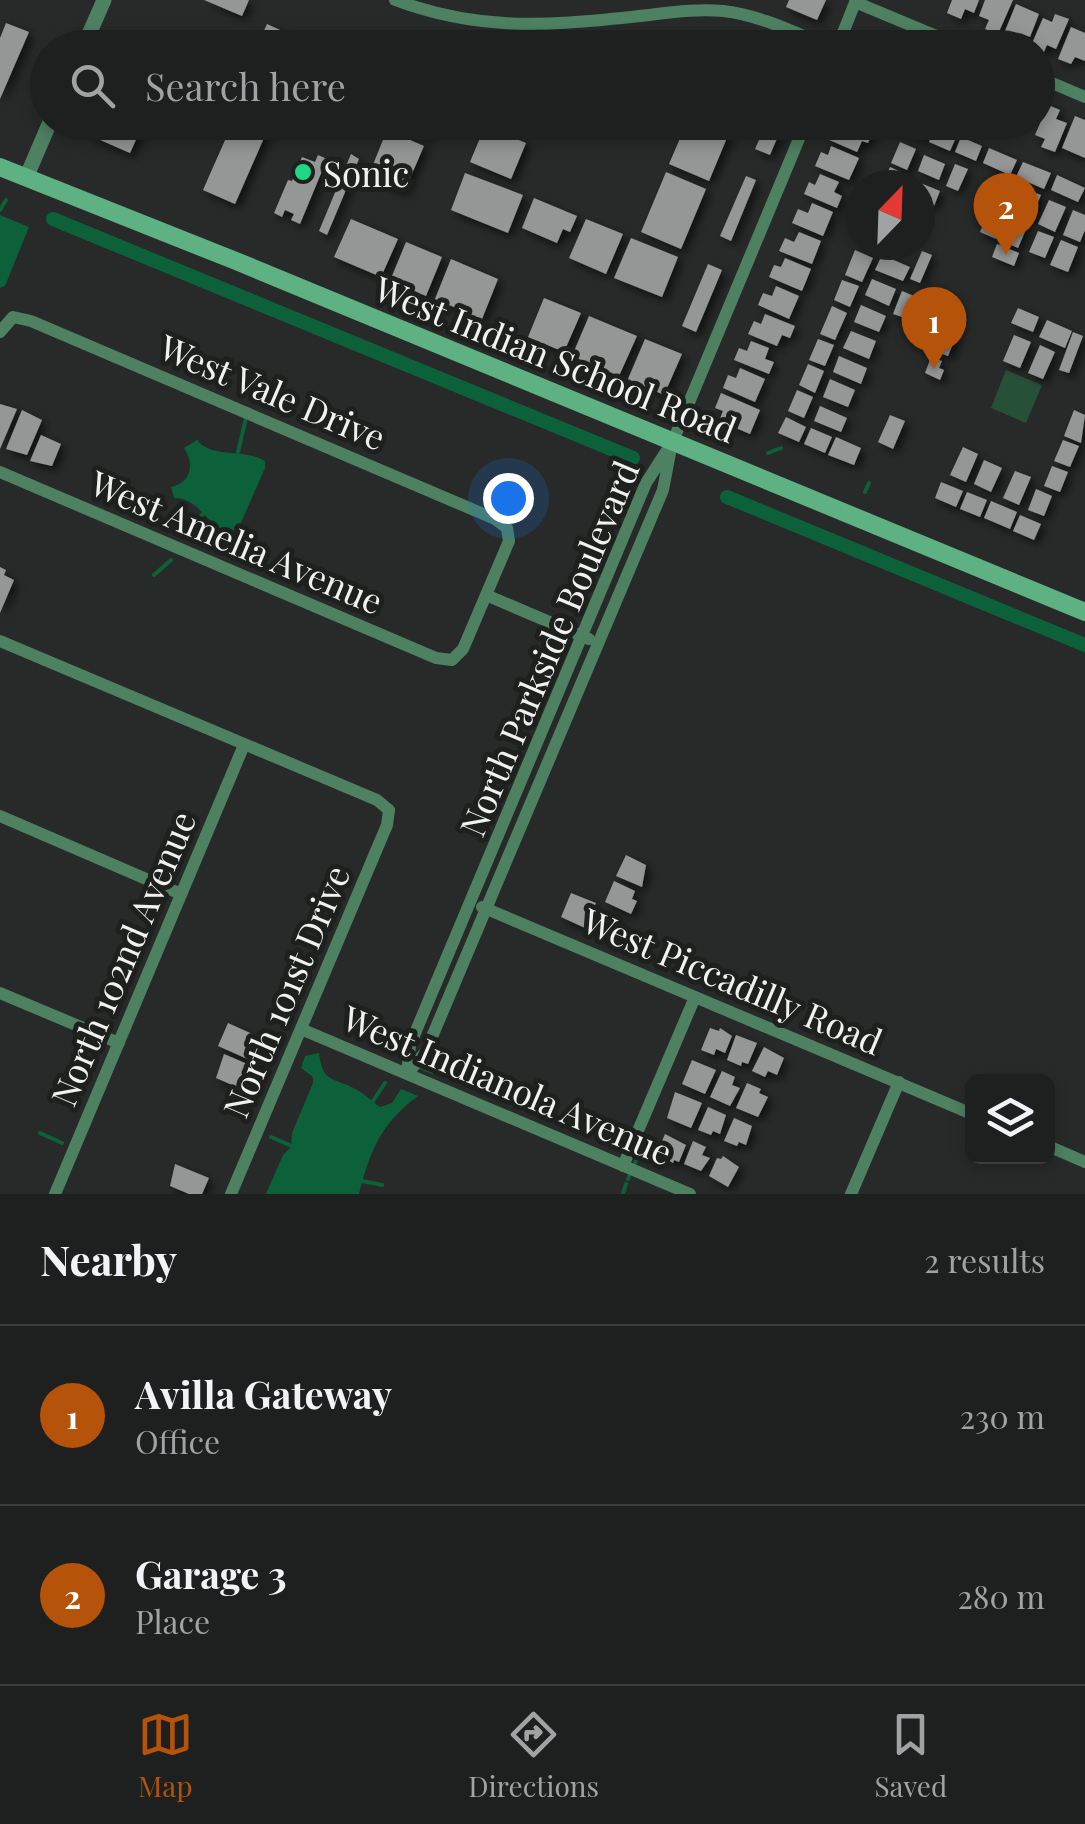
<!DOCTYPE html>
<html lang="en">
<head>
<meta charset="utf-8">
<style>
	:root { --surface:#1d201e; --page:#2a2d2b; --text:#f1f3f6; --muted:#a0a3a4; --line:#3b3e3c; --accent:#b45309 }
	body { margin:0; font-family:"Playfair Display",serif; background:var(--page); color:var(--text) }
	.controls { position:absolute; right:30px; bottom:30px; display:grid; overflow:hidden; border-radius:15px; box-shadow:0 5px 15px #0003 }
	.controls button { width:90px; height:90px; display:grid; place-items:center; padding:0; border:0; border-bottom:2px solid var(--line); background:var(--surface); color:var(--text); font:50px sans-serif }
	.compass { position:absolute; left:845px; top:170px; width:90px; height:90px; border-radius:50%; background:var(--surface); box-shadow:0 5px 15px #0003; rotate:23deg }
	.you { position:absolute; left:508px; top:498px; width:35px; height:35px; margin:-25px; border:8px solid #fff; border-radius:50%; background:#1a73e8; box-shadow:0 0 0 15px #1a73e833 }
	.badge { display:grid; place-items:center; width:65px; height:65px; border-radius:50%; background:var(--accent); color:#fff; font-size:32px; font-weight:700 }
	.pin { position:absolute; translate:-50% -82px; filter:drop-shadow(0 2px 5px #0008) }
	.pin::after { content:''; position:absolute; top:52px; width:35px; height:30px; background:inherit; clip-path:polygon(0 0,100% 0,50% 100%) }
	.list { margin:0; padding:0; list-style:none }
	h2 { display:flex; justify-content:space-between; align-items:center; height:130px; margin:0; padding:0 40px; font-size:42px }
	h2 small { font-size:32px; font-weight:400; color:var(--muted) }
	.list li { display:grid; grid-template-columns:65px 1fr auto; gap:30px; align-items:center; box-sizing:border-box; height:180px; padding:0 40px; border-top:2px solid var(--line) }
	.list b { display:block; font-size:38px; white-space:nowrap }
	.list p { margin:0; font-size:32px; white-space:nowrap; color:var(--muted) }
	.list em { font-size:32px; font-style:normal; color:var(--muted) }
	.icon { flex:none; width:55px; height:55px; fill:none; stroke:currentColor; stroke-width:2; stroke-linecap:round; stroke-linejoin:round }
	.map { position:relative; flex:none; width:1085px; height:1194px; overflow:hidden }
	.search { position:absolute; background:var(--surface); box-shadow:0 5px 15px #0003; left:30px; right:30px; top:30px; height:110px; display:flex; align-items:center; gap:25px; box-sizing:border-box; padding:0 35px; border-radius:55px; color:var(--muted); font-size:38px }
	.sheet { height:490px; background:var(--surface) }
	nav { display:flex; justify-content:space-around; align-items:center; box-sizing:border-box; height:140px; border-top:2px solid var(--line); background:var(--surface); font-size:28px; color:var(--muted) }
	nav a { display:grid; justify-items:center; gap:5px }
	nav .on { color:var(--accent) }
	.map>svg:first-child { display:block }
	.green { fill:#275039 }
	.water { fill:#0c613a }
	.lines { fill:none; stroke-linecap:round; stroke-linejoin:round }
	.stream { stroke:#0c613a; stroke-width:4 }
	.canal { stroke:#0c613a; stroke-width:14 }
	.building { fill:#949795; filter:url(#shadow) }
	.minor { stroke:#4e8062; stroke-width:12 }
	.tertiary { stroke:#4e8062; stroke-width:15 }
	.secondary { stroke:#5eb182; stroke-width:18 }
	.poi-dot { fill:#1fd887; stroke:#1e201e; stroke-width:4 }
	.labels { text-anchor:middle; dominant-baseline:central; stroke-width:10; stroke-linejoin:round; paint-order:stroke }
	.poi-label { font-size:35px; fill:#f0f1f0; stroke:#1e201e; text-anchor:start }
	.street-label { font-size:35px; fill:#f0f1f0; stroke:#1e201e }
</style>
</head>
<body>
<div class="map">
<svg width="1085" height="1194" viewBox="0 0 1085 1194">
	<defs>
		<filter id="shadow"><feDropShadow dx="4.5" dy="4.5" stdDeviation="5" flood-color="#0009"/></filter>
	</defs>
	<rect width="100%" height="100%" fill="#272a28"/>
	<path class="green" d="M1006 370 1042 385 1026 423 991 408Z"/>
	<path class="water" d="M0 215 29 227 5 286 0 288Z
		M197 440C212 459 244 448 265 461V468L240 525 234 531C208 532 202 498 174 498L171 487C191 483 195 464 184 448Z
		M319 1053C323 1086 335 1076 359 1091 366 1095 372 1102 380 1107L392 1103 401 1089 418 1096C381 1123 370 1151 359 1194H266L283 1155 291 1147 292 1133 313 1083V1077L301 1068 305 1056Z"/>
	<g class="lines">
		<path class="stream" d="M0 210 6 200
			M238 452 246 418
			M768 453 781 448
			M865 492 869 483
			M183 534 205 512
			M154 575 171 560
			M418 1066 432 1072
			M371 1104 385 1083
			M40 1133 62 1143
			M271 1137 294 1147
			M628 1179 637 1158 633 1156
			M362 1181 382 1185
			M623 1194 626 1184"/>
		<path class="canal" d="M53 219 633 458
			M727 497 1085 645"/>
	</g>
	<path class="building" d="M204 0H249L242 16Z
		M789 0H826L817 20 786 7Z
		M952 0H979L974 13 965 9 961 19 947 13Z
		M985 0H1013L998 34 985 29 989 20 979 16Z
		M1016 4 1039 14 1030 37 1020 33 1016 42 1003 36Z
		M1055 14 1069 19 1056 49 1047 45 1043 54 1038 48H1030L1043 18 1052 22Z
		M6 23 29 32 0 99V38Z
		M267 24 320 48H266L258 44Z
		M1071 27 1085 33V61L1075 57 1071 64 1058 59Z
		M1048 105 1060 110 1056 119 1067 123 1055 152 1041 147 1045 139 1035 135Z
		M1075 116 1085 120V158L1062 148Z
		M97 122H144L130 153 91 136Z
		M233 122H271L235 204 203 190Z
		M392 122H434L428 137Z
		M687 122H704L729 133 709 181 669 164Z
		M767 122H784L770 155 755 149Z
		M843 122H853L873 131 868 143 862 141 857 152 827 139 832 126 840 129Z
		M907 122 931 124 925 140 904 131Z
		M485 126 526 143 511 179 470 162Z
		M935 126 957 135 950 151 929 142Z
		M387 130 424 146 404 192 368 177Z
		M961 137 982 146 976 161 955 152Z
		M900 142 916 149 907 170 891 163Z
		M831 146 859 158 849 180 815 166 821 152 828 155Z
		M989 148 1017 160 1010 175 983 163Z
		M351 154 359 159 327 235 319 231Z
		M318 155 327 159 300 224 291 220 294 214 285 210 282 217 274 213 288 180 292 181 302 157 315 162Z
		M924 155 945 164 939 180 918 171Z
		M1023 162 1051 173 1044 189 1016 177Z
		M955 164 968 169 958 191 946 186Z
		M890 167 907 175 903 185H882Z
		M666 172 706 189 681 249 641 232Z
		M465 173 523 195 508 233 451 210Z
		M820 174 839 182 834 192 842 196 837 208 804 194 809 182 815 185Z
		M1057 175 1085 188 1078 202 1051 190Z
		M746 176 756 180 731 241 720 236Z
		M913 180 940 191 934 206 920 201V185H910Z
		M1000 183 1016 190 1007 211 991 204Z
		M1025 189 1041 195 1029 223 1014 216Z
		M534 198 577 216 570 232 563 229 557 243 522 228Z
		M1049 200 1066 207 1055 232 1038 224Z
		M812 203 833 212 823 236 792 223 798 209 808 213Z
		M1073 210 1085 215V230L1080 242 1063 235Z
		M989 211 1005 218 996 239 980 232Z
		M351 219 398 239 381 277 334 257Z
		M586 219 623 234 606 274 569 258Z
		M1011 220 1027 227 1018 248 1002 241Z
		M1038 231 1054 237 1045 258 1029 252Z
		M799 232 821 241 812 264 779 251 785 238 794 242Z
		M631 238 678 257 662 297 614 278Z
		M1061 240 1078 247 1068 272 1050 265Z
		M406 242 442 257 426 296 390 281Z
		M997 244 1019 253 1014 266 992 257Z
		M855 250 873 258 862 282 845 275Z
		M922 251 932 255 920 283 910 279Z
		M882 255 910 267 903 281 875 270Z
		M785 258 811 269 802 291 769 277 774 265 781 267Z
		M451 259 498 279 482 319 435 299Z
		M708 264 722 270 696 332 682 326Z
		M872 279 896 289 889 306 865 295Z
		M842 280 859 286 850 307 834 300Z
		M776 286 799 296 789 319 758 305 763 293 772 296Z
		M902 291 914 296 905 318 893 314Z
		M544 298 581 313 564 352 528 337Z
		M861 305 886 316 879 332 854 322Z
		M832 306 847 313 835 340 820 334Z
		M1018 308 1039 317 1033 332 1011 323Z
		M765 314 795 326 790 338 782 335 777 346 748 334 754 321 761 324Z
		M589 316 637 336 619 376 572 356Z
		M1047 320 1072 331 1065 348 1039 337Z
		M851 331 876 341 869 359 843 348Z
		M1073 332 1083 336 1069 373 1059 370Z
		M941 333 955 339 948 356 934 351Z
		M1014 335 1031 342 1020 368 1003 361Z
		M645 339 682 354 664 395 628 379Z
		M818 339 834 345 825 366 809 360Z
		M751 341 769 348 765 359 774 362 769 374 734 360 739 348 747 351Z
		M1040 345 1055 352 1043 379 1028 373Z
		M839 356 867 368 861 384 833 372Z
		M931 357 942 361 939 368 944 370 940 380 925 373Z
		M808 364 824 371 815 393 799 385Z
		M740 368 765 379 755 402 723 388 728 375 736 378Z
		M830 379 855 390 848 407 823 397Z
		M797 390 813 397 804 418 788 411Z
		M721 393 760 410 750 434 719 421 723 411 715 408Z
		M0 404 17 409 0 449Z
		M820 406 847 418 841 432 814 421Z
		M22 410 42 420 27 455 6 449Z
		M1074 410 1085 415 1081 443 1064 436Z
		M890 415 905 421 893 449 878 442Z
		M786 417 806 427 799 442 778 433Z
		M811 428 832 437 825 453 804 444Z
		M41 435 61 444 52 466 30 461Z
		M836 437 861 448 854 465 828 455Z
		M1063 440 1079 446 1070 467 1054 461Z
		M963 447 978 454 966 482 950 475Z
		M984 460 1002 468 991 492 974 484Z
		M1052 466 1068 472 1060 492 1044 486Z
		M1015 471 1031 477 1019 505 1003 498Z
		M941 482 963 491 956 507 935 498Z
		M1036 489 1052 496 1044 516 1028 510Z
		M967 492 987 500 980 517 960 509Z
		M991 501 1017 512 1010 529 984 518Z
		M1020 515 1041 524 1034 540 1013 531Z
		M0 567 6 570 4 575 14 580 0 613Z
		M626 855 646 865 642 887 616 876Z
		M614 881 635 891 632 899 637 901 631 914 605 902Z
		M571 893 596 903 585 928 561 917Z
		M605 914 622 922 619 928 623 930 617 944 595 934Z
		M228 1023 268 1041 261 1065 218 1046Z
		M710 1028 719 1031 720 1028 732 1036 725 1053 716 1049 714 1055 701 1050Z
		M736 1035 757 1043 748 1064 742 1062 741 1066 727 1060Z
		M764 1047 784 1058 777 1075 768 1071 765 1077 752 1071Z
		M224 1054 259 1069 246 1091 216 1078Z
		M692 1060 716 1070 705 1094 682 1084Z
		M722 1071 735 1077 732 1085 740 1088 730 1106 710 1097Z
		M747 1083 761 1089 759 1093 768 1097 758 1117 736 1108Z
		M675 1092 702 1103 691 1128 667 1118Z
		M708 1107 726 1115 720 1134 713 1131 711 1135 698 1130Z
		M734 1118 752 1126 746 1145 739 1142 737 1146 724 1141Z
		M665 1134 686 1145 679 1162 674 1160 673 1163 657 1153Z
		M693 1141 706 1147 702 1155 710 1158 701 1171 684 1164Z
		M723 1156 739 1167 728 1187 709 1176 717 1158 721 1159Z
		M175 1164 209 1178 202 1194H189L170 1186Z"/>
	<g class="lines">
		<path class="minor" d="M395 0C478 31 545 26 631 17 662 14 692 8 723 11 761 15 797 34 833 48
			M855 2 965 48
			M837 48 856 0
			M1038 77 1085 97
			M0 332 13 317 31 321 495 519 507 528 509 541 463 649 452 660 436 658 0 472
			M486 595 589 639
			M0 641 377 800 389 810 387 825 231 1194
			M0 816 181 894
			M482 907 972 1114
			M0 993 119 1043
			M301 1029 690 1194
			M408 1073 426 1051 663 490 670 453
			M407 1074 410 1045 646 483 673 441 806 122
			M1048 1146 1085 1162
			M623 1166 695 997
			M55 1194 244 745
			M851 1194 899 1082"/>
		<path class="tertiary" d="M83 48 104 0
			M26 178 50 122"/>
		<path class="secondary" d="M0 167 236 261 1085 612"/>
	</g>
	<circle class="poi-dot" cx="303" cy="172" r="10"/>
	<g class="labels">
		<g class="poi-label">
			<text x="323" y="172">Sonic</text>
		</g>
		<g class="street-label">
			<text transform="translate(556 358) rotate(22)">West Indian School Road</text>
			<text transform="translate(273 391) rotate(23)">West Vale Drive</text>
			<text transform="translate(237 541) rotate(23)">West Amelia Avenue</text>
			<text transform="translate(548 648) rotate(-67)">North Parkside Boulevard</text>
			<text transform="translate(122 958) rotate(-67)">North 102nd Avenue</text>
			<text transform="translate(733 980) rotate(23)">West Piccadilly Road</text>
			<text transform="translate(285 991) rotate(-67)">North 101st Drive</text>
			<text transform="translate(508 1084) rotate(23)">West Indianola Avenue</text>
		</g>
	</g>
</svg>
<div class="controls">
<button><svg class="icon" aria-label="layers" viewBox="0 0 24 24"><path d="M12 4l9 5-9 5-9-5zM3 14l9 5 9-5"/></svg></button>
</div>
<svg class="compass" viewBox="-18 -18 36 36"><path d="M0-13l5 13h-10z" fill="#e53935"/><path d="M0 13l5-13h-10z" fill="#a0a3a4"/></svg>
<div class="you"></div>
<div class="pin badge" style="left:934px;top:369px">1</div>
<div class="pin badge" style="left:1006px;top:255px">2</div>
<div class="search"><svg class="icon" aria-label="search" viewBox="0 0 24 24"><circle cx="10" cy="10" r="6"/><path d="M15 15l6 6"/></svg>Search here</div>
</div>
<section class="sheet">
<h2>Nearby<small>2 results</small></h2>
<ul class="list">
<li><span class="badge">1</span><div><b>Avilla Gateway</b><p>Office</p></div><em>230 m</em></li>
<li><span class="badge">2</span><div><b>Garage 3</b><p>Place</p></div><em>280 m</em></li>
</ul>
</section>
<nav>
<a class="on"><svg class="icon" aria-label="map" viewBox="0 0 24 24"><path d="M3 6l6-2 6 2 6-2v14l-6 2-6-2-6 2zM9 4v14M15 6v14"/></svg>Map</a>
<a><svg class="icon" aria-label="directions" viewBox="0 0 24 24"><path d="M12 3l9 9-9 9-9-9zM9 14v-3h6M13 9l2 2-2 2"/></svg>Directions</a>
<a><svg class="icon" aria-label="saved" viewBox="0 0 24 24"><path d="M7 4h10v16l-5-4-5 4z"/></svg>Saved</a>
</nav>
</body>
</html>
